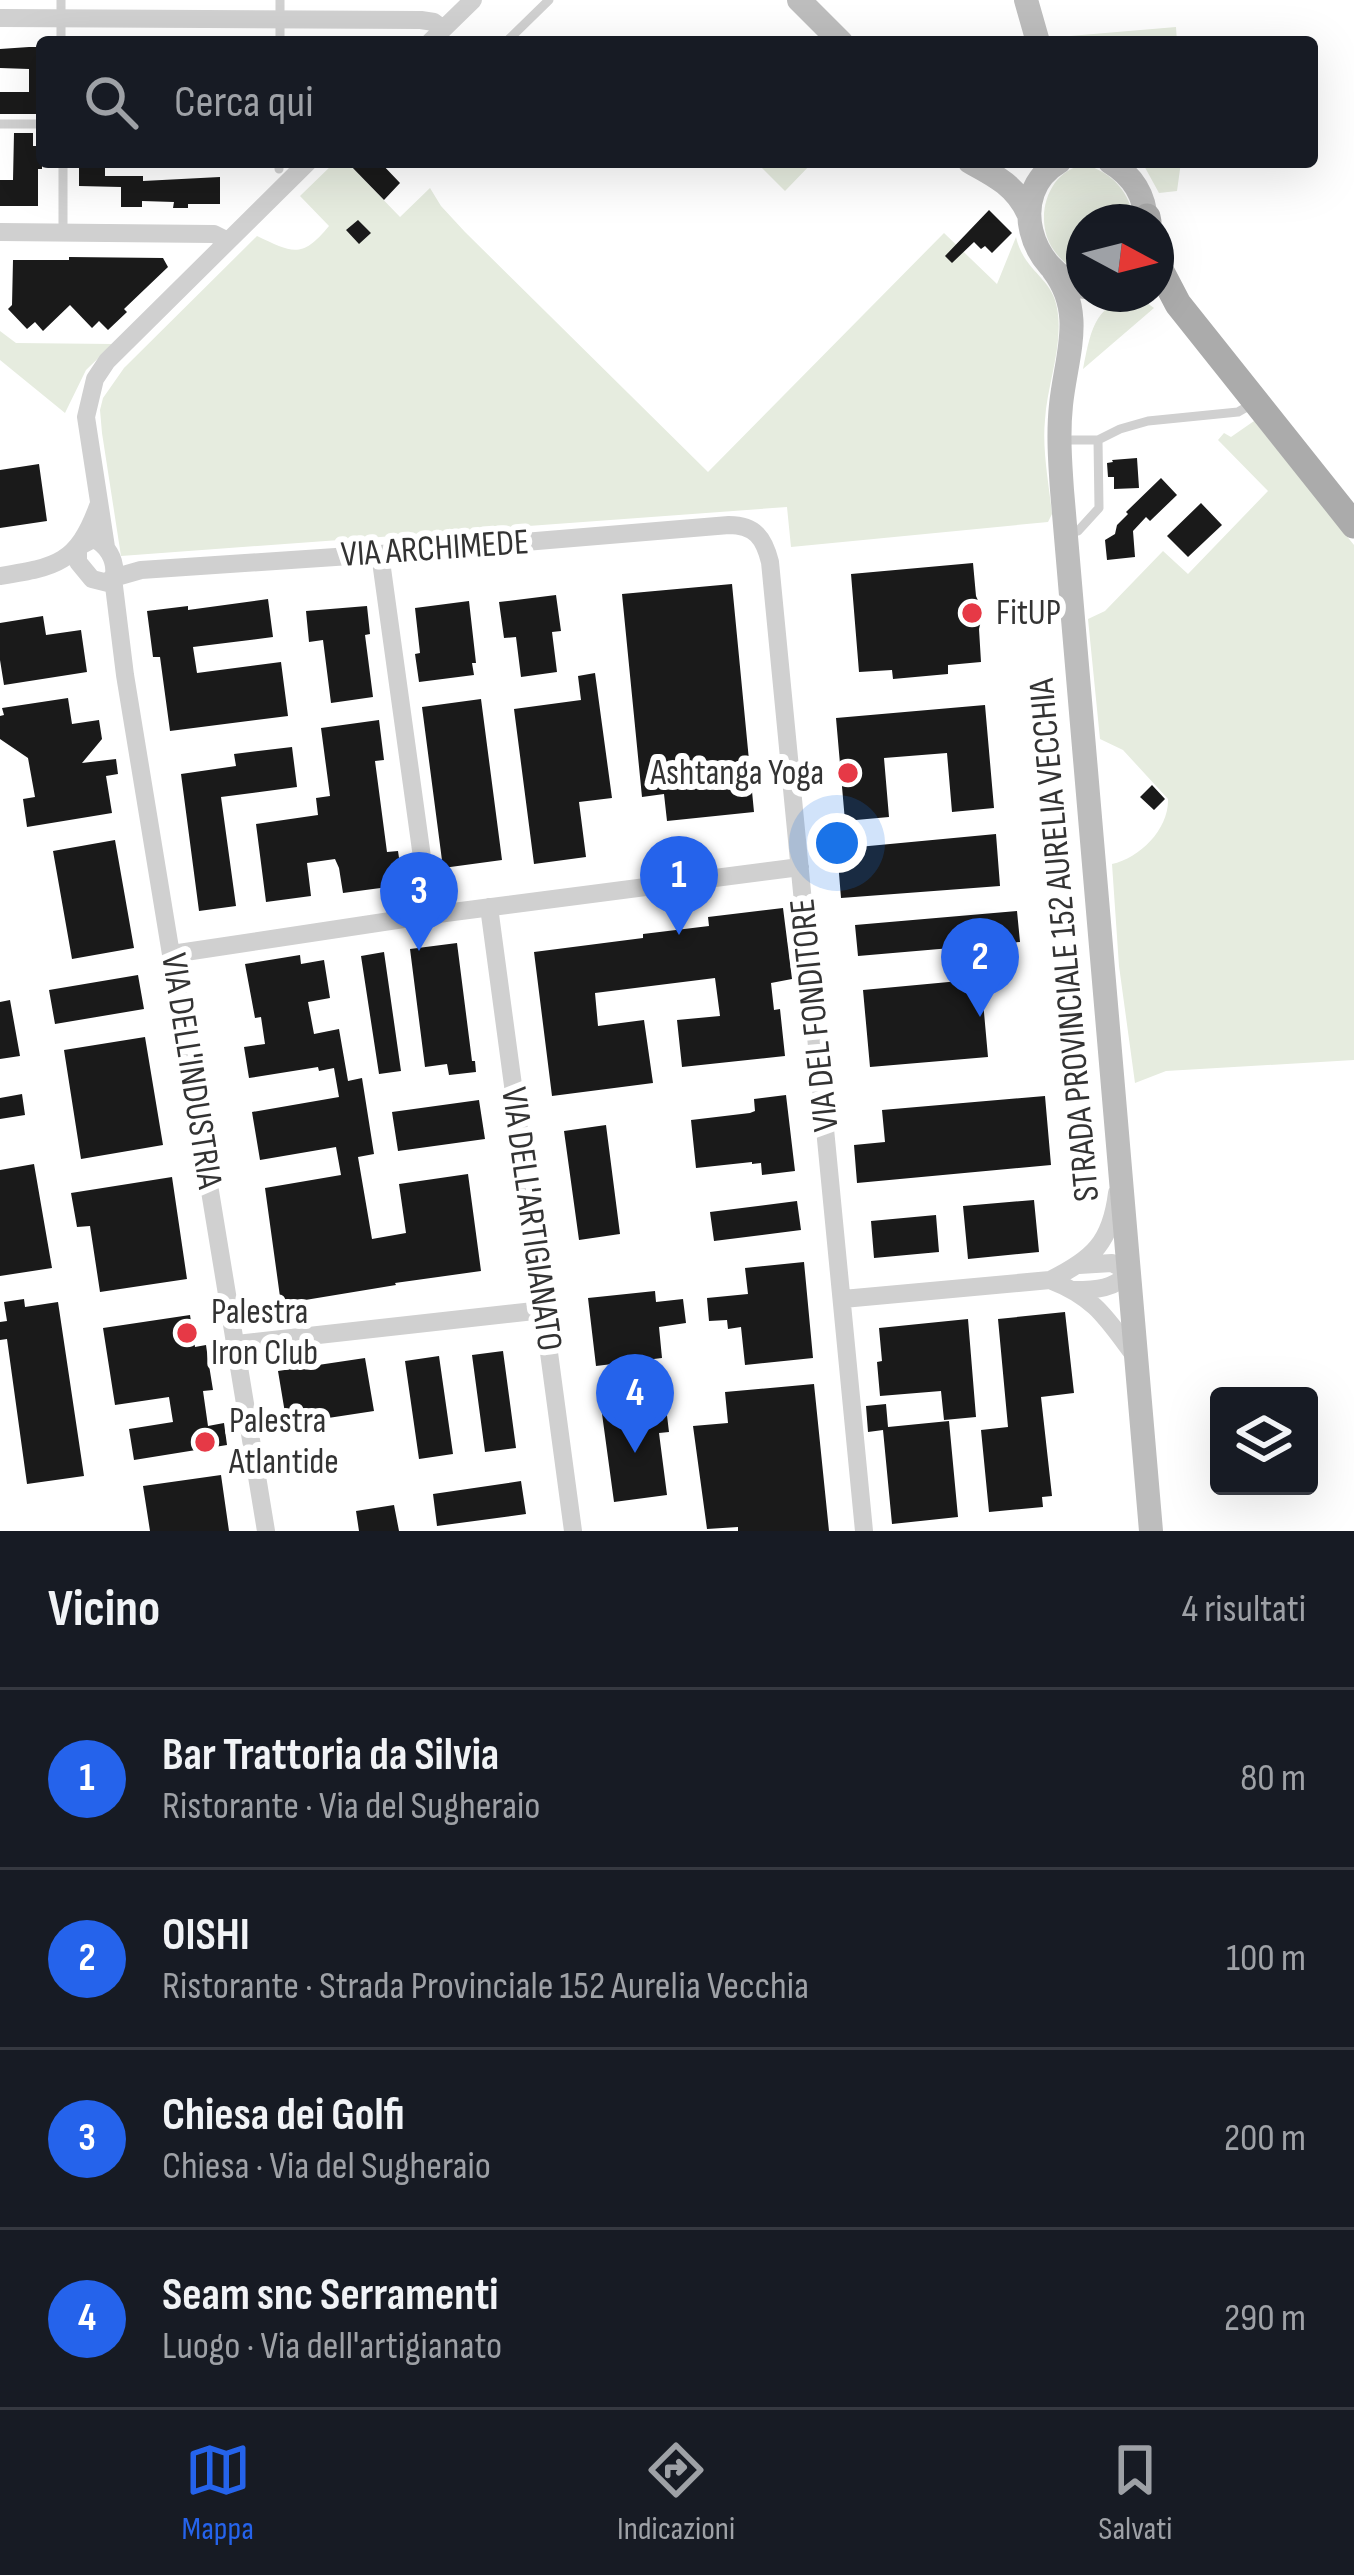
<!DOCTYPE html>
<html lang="it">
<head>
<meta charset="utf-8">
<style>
	:root { --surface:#171b24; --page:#20242c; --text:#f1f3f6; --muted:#9ea1a6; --line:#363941; --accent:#2563eb }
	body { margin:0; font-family:"Sofia Sans Condensed",sans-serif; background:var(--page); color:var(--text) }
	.controls { position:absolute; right:36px; bottom:36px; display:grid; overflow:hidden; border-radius:12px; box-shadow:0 12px 48px #0002 }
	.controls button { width:108px; height:108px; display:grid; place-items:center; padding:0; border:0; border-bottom:3px solid var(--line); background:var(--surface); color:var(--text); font:60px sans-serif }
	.compass { position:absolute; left:1066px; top:204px; width:108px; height:108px; border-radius:50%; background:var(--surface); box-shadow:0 12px 48px #0002; rotate:97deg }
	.you { position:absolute; left:837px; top:843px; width:42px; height:42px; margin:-30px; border:9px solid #fff; border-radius:50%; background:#1a73e8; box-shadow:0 0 0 18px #1a73e833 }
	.badge { display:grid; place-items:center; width:78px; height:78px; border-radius:50%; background:var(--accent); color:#fff; font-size:39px; font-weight:700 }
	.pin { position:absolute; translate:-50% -99px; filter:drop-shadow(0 3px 6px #0008) }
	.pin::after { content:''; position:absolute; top:63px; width:42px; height:36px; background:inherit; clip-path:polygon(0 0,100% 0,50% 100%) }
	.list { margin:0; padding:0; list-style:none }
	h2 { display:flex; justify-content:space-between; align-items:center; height:156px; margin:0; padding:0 48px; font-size:51px }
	h2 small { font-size:39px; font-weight:400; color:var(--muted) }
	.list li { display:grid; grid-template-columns:78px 1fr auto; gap:36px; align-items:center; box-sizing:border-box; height:180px; padding:0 48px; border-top:3px solid var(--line) }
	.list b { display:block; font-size:45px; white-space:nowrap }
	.list p { margin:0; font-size:39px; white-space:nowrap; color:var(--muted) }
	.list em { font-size:39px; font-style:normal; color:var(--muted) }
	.icon { flex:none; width:66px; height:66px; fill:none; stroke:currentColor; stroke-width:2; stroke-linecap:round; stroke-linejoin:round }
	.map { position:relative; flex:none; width:1354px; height:1531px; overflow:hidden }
	.search { position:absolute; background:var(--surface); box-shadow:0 12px 48px #0002; left:36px; right:36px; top:36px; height:132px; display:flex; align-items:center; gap:30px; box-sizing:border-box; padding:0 42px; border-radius:12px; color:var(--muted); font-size:45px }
	.sheet { height:876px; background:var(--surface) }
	nav { display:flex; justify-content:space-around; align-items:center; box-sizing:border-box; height:168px; border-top:3px solid var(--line); background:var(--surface); font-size:33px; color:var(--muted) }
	nav a { display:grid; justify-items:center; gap:6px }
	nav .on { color:var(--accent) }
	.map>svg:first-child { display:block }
	.green { fill:#e6ecdf }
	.building { fill:#1a1a1a }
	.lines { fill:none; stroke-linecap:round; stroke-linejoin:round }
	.service { stroke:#d0d0d0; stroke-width:9 }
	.minor { stroke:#d0d0d0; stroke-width:18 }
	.secondary { stroke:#bdbdbd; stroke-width:24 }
	.primary { stroke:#ababab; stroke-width:27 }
	.poi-dot { fill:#e63946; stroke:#fff; stroke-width:4.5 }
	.labels { text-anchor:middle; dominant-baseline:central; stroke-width:12; stroke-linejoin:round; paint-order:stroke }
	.street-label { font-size:36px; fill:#333; stroke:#fff }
	.poi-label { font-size:36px; fill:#333; stroke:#fff; text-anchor:start }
</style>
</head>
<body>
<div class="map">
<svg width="1354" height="1531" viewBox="0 0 1354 1531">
	<rect width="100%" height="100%" fill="#fff"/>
	<path class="green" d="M1176 27 1177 42H1060L1058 37Z
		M335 162H347L400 217 430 188 441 206 465 232 708 472 944 233 997 284 1016 237C1024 272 1052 277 1057 308 1064 345 1047 384 1045 420 1042 450 1049 484 1052 514L1048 522 791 547 787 507 121 556 102 433 100 410 103 398 124 368 257 236C293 253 302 259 329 226L300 196Z
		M756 162H813L785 191Z
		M1142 162H1181L1177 191 1159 193Z
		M1085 165C1113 172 1131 194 1134 222H1084V275C1069 267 1057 258 1049 242 1035 211 1051 169 1085 165Z
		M1133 298 1143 300 1154 308 1083 369C1090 336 1093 303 1133 298Z
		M0 331 16 343 113 344 86 370 65 413 0 360Z
		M1254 421 1354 545V1060L1166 1071 1135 1083 1119 966 1112 864C1140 858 1169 829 1168 799L1123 750 1100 739 1088 619 1105 611 1163 551 1188 574 1268 491 1218 440 1224 433 1231 437Z"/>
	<path class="building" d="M29 47H42V114H0V92H29V69L0 68V49Z
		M14 133H33V146H42V169H38V206H0V180H13Z
		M79 162H105V176H143V181L220 177V204H188V208H173L174 202 142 201V207H121V187L79 186Z
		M347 162H380L400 183 384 200Z
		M989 210 1012 233 992 253 985 246 981 249 974 242 952 263 945 256Z
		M358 220 371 233 359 244 346 230Z
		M69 257 163 258 168 267 124 309 127 312 108 330 99 321 92 328 70 305 43 331 35 322 27 329 8 309 12 305 13 260H69Z
		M1137 458 1139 488 1114 489V477H1108L1107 463 1113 462 1112 460Z
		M39 464 47 521 0 528V470Z
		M1161 478 1177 495 1150 521 1146 517 1133 531 1135 557 1107 560 1105 540 1115 534 1117 525 1128 514 1126 512Z
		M1201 503 1222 525 1188 557 1167 536Z
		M973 563 976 596 983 612 979 629 981 662 948 665V674L893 679 892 670 859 672 851 574Z
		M732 584 754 812 667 821 664 794 642 797 622 594Z
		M556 595 561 631 552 632 557 672 521 677 516 637 504 638 499 602Z
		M268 599 273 637 193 647 197 673 281 662 288 716 170 731 160 657H153L147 611 188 606V610Z
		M469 601 476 663H472L474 675 419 682 415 654 420 653 415 608Z
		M367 606 370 634 365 635 373 697 331 703 323 640 309 642 306 611Z
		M43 616 46 635 81 630 87 672 4 685 0 660V623Z
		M595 673 612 798 579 802 586 857 534 864 514 709 581 700 578 676Z
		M68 698 72 724 99 720 102 739 82 763 116 759 118 774 106 776 112 813 27 827 23 799 35 797 28 758 0 739V716L4 715 2 708Z
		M481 699 502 860 443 868 422 707Z
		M985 705 994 808 952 812 947 753 884 758 889 817 845 821 836 718Z
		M379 720 384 760 375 761 387 852 398 851 403 885 343 893 339 868 335 859 307 863 311 896 266 902 256 824 318 815 316 798 330 796 321 728Z
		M292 747 297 787 221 797 236 906 199 911 181 774 236 766 234 754Z
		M1152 785 1165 799 1154 810 1140 797Z
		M996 834 1000 886 841 898 837 849Z
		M115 840 134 948 72 959 53 851Z
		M783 908 792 979 771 983 774 1010 780 1009 785 1056 682 1067 677 1020 720 1016 715 978 595 993 598 1026 644 1020 653 1083 552 1096 534 952 643 938V934L709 926 708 917Z
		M1017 911 1020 942 858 956 855 925Z
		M457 943 472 1061H475L476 1072 449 1075 447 1064 425 1067 410 949Z
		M384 952 401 1071 379 1074 361 956Z
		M300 955 301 964 324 960 330 998 308 1002 314 1034 339 1029 348 1081 362 1078 374 1154 358 1157 372 1239 406 1233 399 1184 468 1174 481 1271 395 1283 396 1285 281 1304 265 1188 341 1175 336 1147 260 1160 252 1112 339 1097 334 1068 319 1071 318 1067 249 1078 244 1047 265 1044 261 1017 255 1018 245 964Z
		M138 975 144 1009 55 1024 49 990Z
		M981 979 988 1057 870 1067 863 990Z
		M10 1000 20 1056 0 1059V1002Z
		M145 1037 163 1145 81 1159 64 1050Z
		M22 1094 25 1115 0 1119V1098Z
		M786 1095 795 1171 762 1175 761 1163 752 1164V1162L696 1168 691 1120 750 1113 755 1111 754 1099Z
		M1045 1096 1051 1165 857 1183 854 1145 885 1142 882 1110Z
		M479 1100 485 1139 398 1151 392 1112Z
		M606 1125 620 1234 579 1240 564 1131Z
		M34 1164 52 1268 0 1276V1170Z
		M172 1177 187 1279 100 1292 90 1226 77 1227 71 1193Z
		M1034 1200 1039 1252 968 1259 963 1206Z
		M797 1201 801 1230 714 1241 710 1212Z
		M936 1215 939 1252 874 1258 871 1221Z
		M804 1262 813 1358 745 1365 741 1327 728 1329 727 1320 709 1321 707 1298 748 1294 745 1268Z
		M655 1291 656 1302 683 1299 686 1323 659 1327 662 1358 596 1366 588 1298Z
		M24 1299 25 1307 58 1302 84 1476 27 1484 7 1339 0 1340V1322L7 1321 4 1302Z
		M1065 1312 1074 1393 1041 1397 1052 1496 1042 1497 1043 1507 989 1512 981 1430 1008 1427 998 1319Z
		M190 1315 195 1347 206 1345 208 1359 213 1390 203 1391 208 1426 224 1423 227 1445 134 1460 129 1429 173 1422 169 1397 115 1405 103 1328Z
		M968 1319 976 1417 944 1420 941 1391 880 1396 877 1362 882 1361 879 1328Z
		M503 1351 516 1448 485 1452 472 1355Z
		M439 1356 453 1454 419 1459 405 1361Z
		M365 1358 374 1411 315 1420 317 1431 296 1434 294 1424 287 1425 278 1371Z
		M814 1384 829 1531H738V1527L707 1529 693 1426 728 1423 725 1392Z
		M664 1391 669 1432 659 1433 667 1495 614 1502 600 1399Z
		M886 1404 888 1427 949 1421 958 1517 892 1524 883 1430 868 1432 866 1406Z
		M221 1475 229 1531H150L143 1486Z
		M521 1481 526 1514 437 1526 433 1494Z
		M394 1505 399 1531H359L356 1511Z"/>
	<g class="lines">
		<path class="service" d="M61 42V0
			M280 42V0
			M506 42 549 0
			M0 124H42
			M279 169V162
			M63 232V162
			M1060 440H1098L1120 429 1148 421 1238 412 1252 404
			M1069 532 1078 531 1099 508 1098 440"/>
		<path class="minor" d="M0 18 421 20 434 22 443 29
			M430 42 473 0
			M0 232 214 234 228 241
			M93 539C107 544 116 560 114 575L108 583 92 579 78 562V547Z
			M106 547 86 417 95 379 107 361 308 162
			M380 554 430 915
			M0 576C56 567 77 564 98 506
			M489 907 573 1531
			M172 954 430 915 800 867
			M1050 1280C1097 1298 1108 1321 1137 1359
			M1074 1290C1096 1290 1115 1289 1129 1272L1112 1263 1079 1265
			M843 1299 1050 1280C1093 1259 1111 1242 1117 1193
			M237 1344 543 1310
			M266 1531 125 675 113 578 141 570 380 554 729 525C755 525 764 538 770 562L864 1531"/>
		<path class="secondary" d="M799 0 841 42
			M1026 0 1038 42
			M970 162C994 175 1016 186 1028 213
			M1059 162C1006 193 1030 273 1084 287
			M1110 162C1133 176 1145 195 1146 222
			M1053 270C1086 313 1066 356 1061 405 1058 433 1060 462 1062 490L1151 1531"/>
		<path class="primary" d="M1147 217 1148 222
			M1156 262 1178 304 1354 525"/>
	</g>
	<g class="poi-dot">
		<circle cx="972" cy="613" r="12"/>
		<circle cx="848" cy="773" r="12"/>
		<circle cx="187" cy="1333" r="12"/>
		<circle cx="205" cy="1442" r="12"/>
	</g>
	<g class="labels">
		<g class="street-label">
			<text transform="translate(435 549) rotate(-4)">VIA ARCHIMEDE</text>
			<text transform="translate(1065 940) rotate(-95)">STRADA PROVINCIALE 152 AURELIA VECCHIA</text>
			<text transform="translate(815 1015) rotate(-96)">VIA DEL FONDITORE</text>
			<text transform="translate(191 1071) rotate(81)">VIA DELL'INDUSTRIA</text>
			<text transform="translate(531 1219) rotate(82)">VIA DELL'ARTIGIANATO</text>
		</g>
		<g class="poi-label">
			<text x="996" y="613">FitUP</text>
			<text x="824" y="773" text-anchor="end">Ashtanga Yoga</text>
			<text x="211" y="1312">Palestra<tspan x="211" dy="41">Iron Club</tspan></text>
			<text x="229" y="1421">Palestra<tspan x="229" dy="41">Atlantide</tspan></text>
		</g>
	</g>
</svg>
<div class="controls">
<button><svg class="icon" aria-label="layers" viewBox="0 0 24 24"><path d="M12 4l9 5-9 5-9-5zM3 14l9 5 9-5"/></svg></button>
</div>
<svg class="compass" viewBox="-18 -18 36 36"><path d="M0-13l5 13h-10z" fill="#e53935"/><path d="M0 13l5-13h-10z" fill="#9ea1a6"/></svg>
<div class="you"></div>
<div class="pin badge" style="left:679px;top:935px">1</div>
<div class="pin badge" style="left:980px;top:1017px">2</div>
<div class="pin badge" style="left:419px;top:951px">3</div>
<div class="pin badge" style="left:635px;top:1453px">4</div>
<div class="search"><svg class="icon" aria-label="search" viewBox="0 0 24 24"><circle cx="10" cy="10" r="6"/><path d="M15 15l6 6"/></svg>Cerca qui</div>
</div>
<section class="sheet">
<h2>Vicino<small>4 risultati</small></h2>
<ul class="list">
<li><span class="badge">1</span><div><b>Bar Trattoria da Silvia</b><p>Ristorante · Via del Sugheraio</p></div><em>80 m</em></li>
<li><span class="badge">2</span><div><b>OISHI</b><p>Ristorante · Strada Provinciale 152 Aurelia Vecchia</p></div><em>100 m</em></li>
<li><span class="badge">3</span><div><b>Chiesa dei Golfi</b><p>Chiesa · Via del Sugheraio</p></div><em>200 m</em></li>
<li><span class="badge">4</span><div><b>Seam snc Serramenti</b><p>Luogo · Via dell'artigianato</p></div><em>290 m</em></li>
</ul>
</section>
<nav>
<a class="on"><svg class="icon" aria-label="map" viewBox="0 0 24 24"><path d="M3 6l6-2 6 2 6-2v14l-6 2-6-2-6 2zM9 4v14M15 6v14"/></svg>Mappa</a>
<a><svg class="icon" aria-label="directions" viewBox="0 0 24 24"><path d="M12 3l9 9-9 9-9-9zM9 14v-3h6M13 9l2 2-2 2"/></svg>Indicazioni</a>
<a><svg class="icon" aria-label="saved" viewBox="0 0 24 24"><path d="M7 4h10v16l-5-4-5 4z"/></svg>Salvati</a>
</nav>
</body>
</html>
